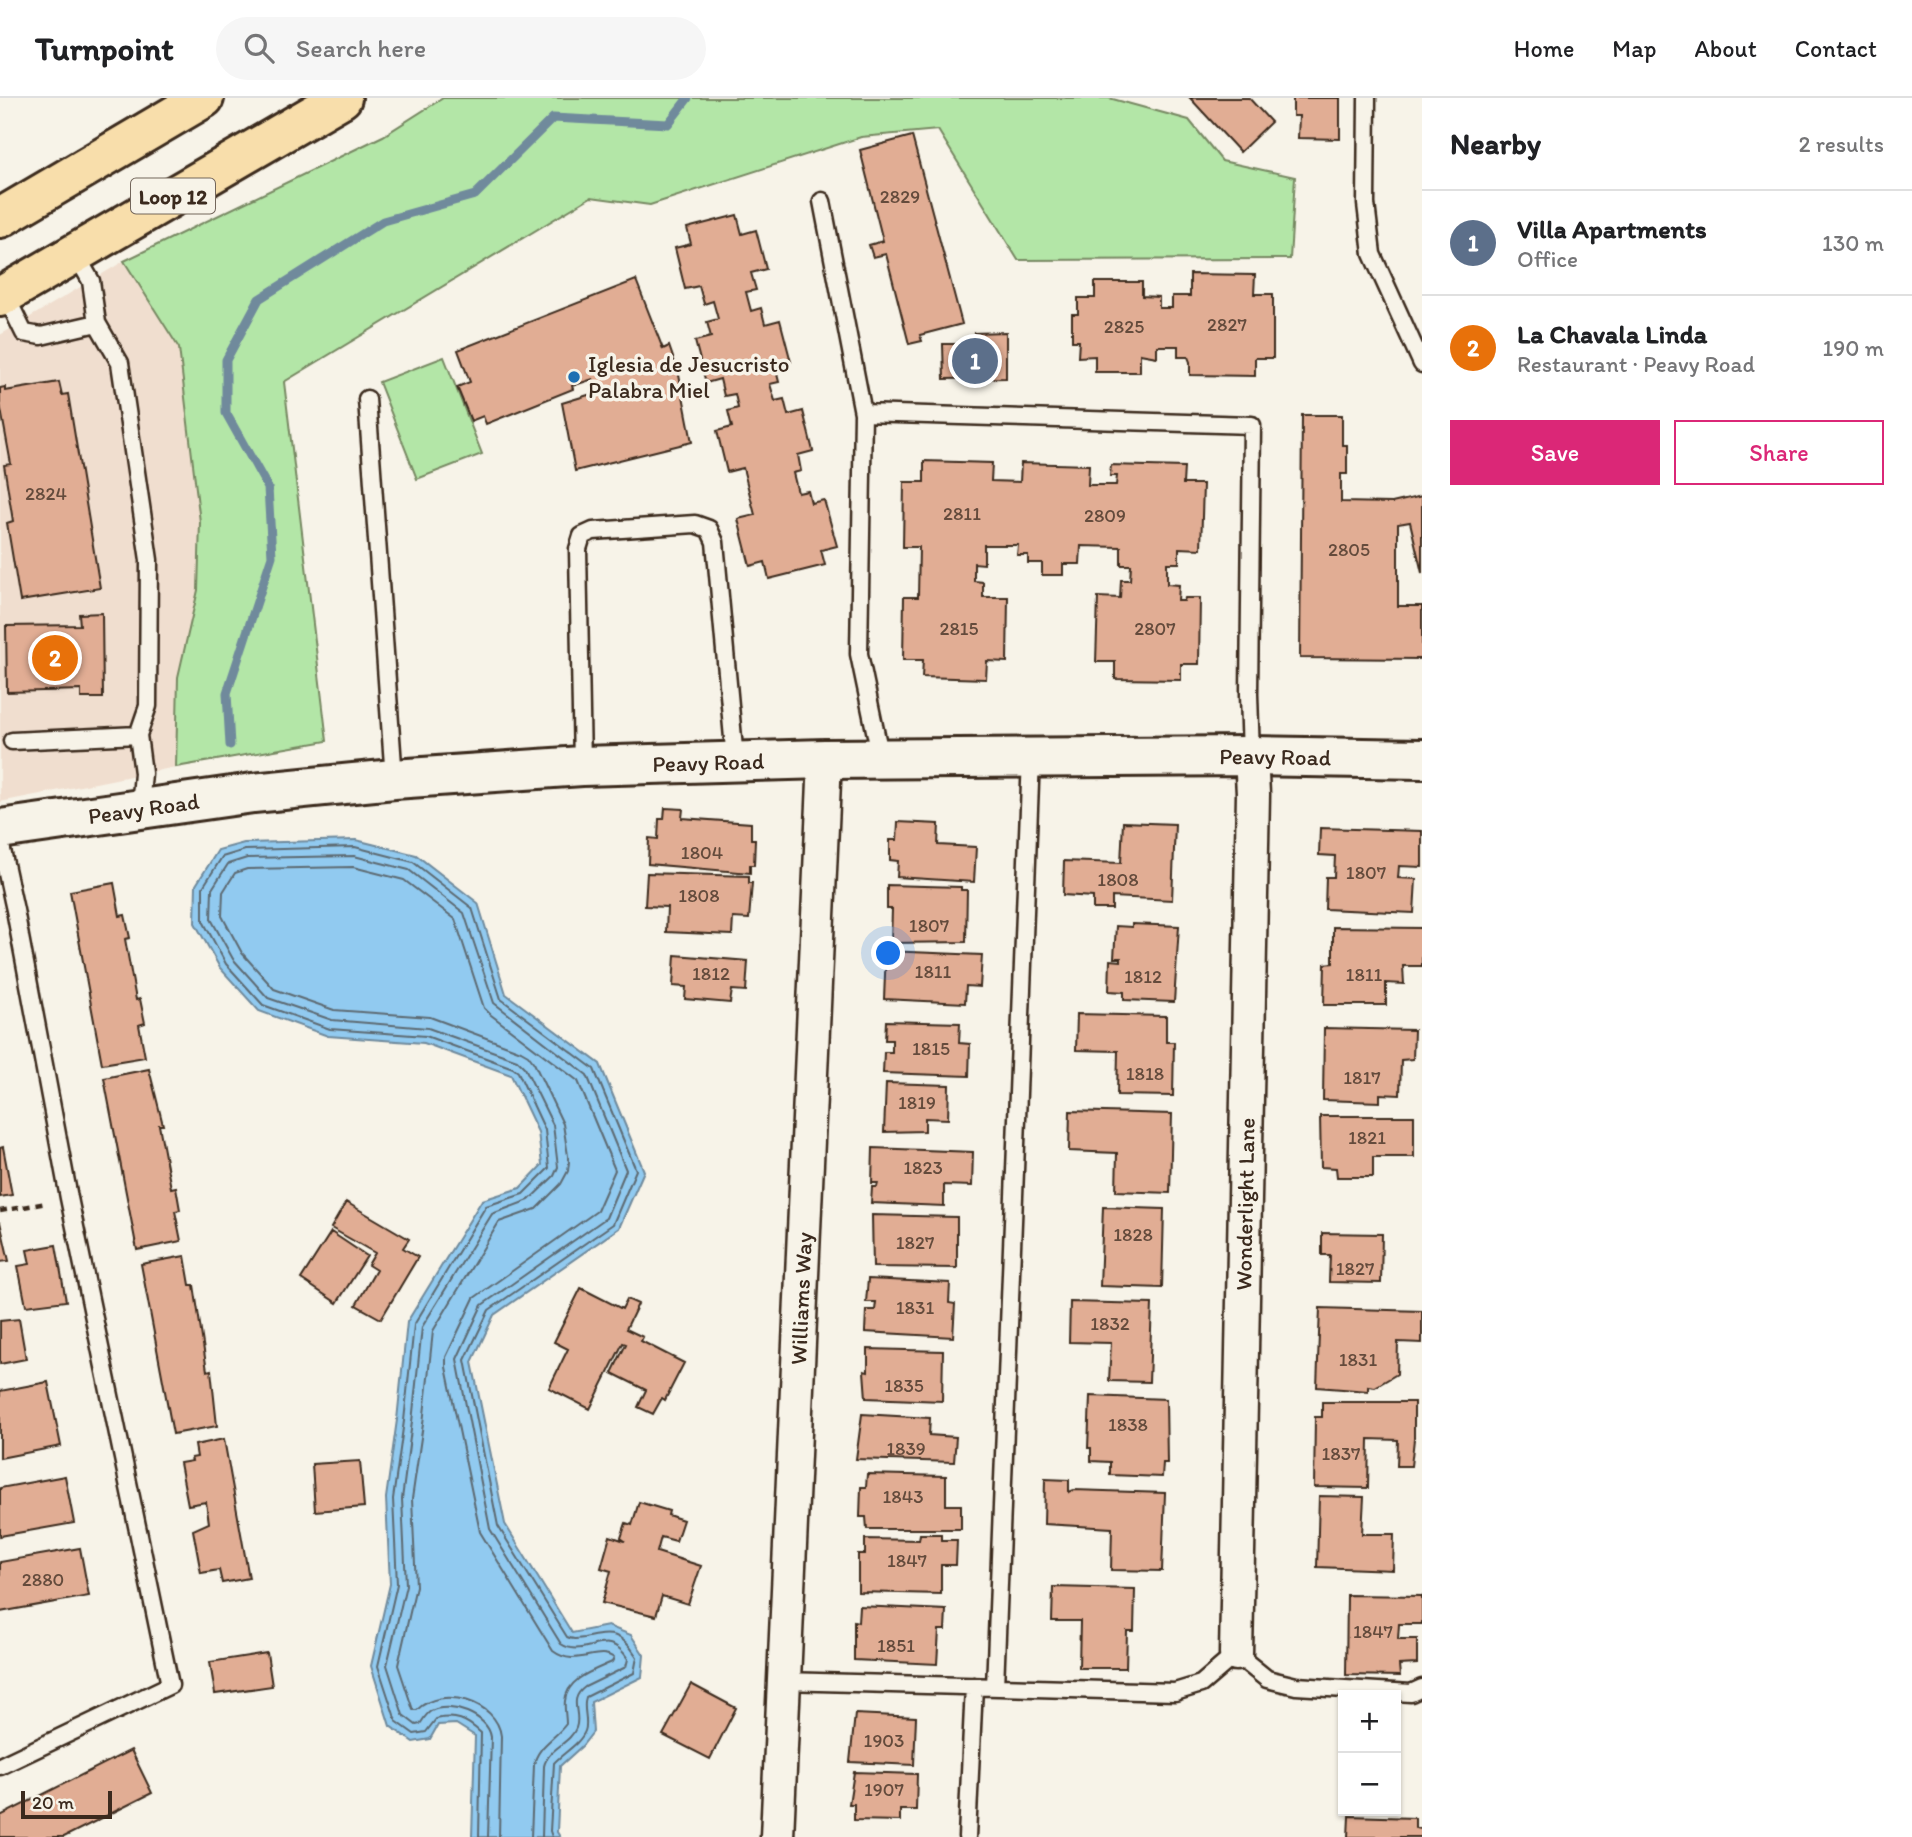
<!DOCTYPE html>
<html lang="en">
<head>
<meta charset="utf-8">
<style>
	:root { --surface:#fff; --page:#f6f6f6; --text:#202124; --muted:#757577; --line:#e0e0e0; --accent:#db2777 }
	body { margin:0; font-family:Itim,sans-serif; background:var(--page); color:var(--text) }
	.controls { position:absolute; right:21px; bottom:21px; display:grid; overflow:hidden; border-radius:0px; box-shadow:0 2px 5px #0004 }
	.controls button { width:63px; height:63px; display:grid; place-items:center; padding:0; border:0; border-bottom:2px solid var(--line); background:var(--surface); color:var(--text); font:35px sans-serif }
	.scale { position:absolute; left:21px; bottom:18px; width:91px; box-sizing:border-box; padding-left:7px; border:4px solid #3b2a1e; border-top:0; font-size:19px; line-height:24px; white-space:nowrap; color:#3b2a1e; -webkit-text-stroke:5px #f7f3e8; paint-order:stroke }
	.you { position:absolute; left:889px; top:856px; width:24px; height:24px; margin:-18px; border:5px solid #fff; border-radius:50%; background:#1a73e8; box-shadow:0 0 0 10px #1a73e833 }
	.badge { display:grid; place-items:center; width:46px; height:46px; border-radius:50%; background:var(--accent); color:#fff; font-size:23px; font-weight:700 }
	.pin { position:absolute; translate:-50% -50%; border:4px solid #fff; box-shadow:0 2px 7px #0006 }
	.list { margin:0; padding:0; list-style:none }
	h2 { display:flex; justify-content:space-between; align-items:center; height:91px; margin:0; padding:0 28px; font-size:30px }
	h2 small { font-size:23px; font-weight:400; color:var(--muted) }
	.list li { display:grid; grid-template-columns:46px 1fr auto; gap:21px; align-items:center; box-sizing:border-box; height:105px; padding:0 28px; border-top:2px solid var(--line) }
	.list b { display:block; font-size:26px; white-space:nowrap }
	.list p { margin:0; font-size:23px; white-space:nowrap; color:var(--muted) }
	.list em { font-size:23px; font-style:normal; color:var(--muted) }
	.actions { display:flex; gap:14px; padding:21px 28px }
	.actions a { flex:1; padding:16px 0; border:2px solid var(--accent); border-radius:0px; text-align:center; font-size:24px; color:var(--accent) }
	.actions .main { background:var(--accent); color:#fff }
	.icon { flex:none; width:38px; height:38px; fill:none; stroke:currentColor; stroke-width:2; stroke-linecap:round; stroke-linejoin:round }
	.map { position:relative; flex:none; width:1422px; height:1739px; overflow:hidden }
	header { display:flex; align-items:center; gap:42px; box-sizing:border-box; height:98px; padding:0 35px; background:var(--surface); border-bottom:2px solid var(--line) }
	header strong { font-size:33px }
	nav { display:flex; gap:38px; margin-inline-start:auto; font-size:24px }
	.search { width:490px; height:63px; background:var(--page); display:flex; align-items:center; gap:18px; box-sizing:border-box; padding:0 24px; border-radius:38px; color:var(--muted); font-size:26px }
	main { display:flex }
	aside { flex:1; background:var(--surface) }
	.map>svg:first-child { display:block }
	.built { fill:#f0decf }
	.green { fill:#b3e6a7; stroke:#778862; stroke-width:2 }
	.water { fill:#91caf0; stroke:#6f8a9c; stroke-width:2 }
	.lines { fill:none; stroke-linecap:round; stroke-linejoin:round }
	.shore { stroke:#5d6a72; stroke-width:2 }
	.stream { stroke:#6f8a9c; stroke-width:9 }
	.building { fill:#e1ad94; stroke:#3b2a1e; stroke-width:2 }
	.lane-casing { stroke:#3b2a1e; stroke-width:21 }
	.street-casing { stroke:#3b2a1e; stroke-width:37 }
	.secondary-casing { stroke:#3b2a1e; stroke-width:44 }
	.primary-casing { stroke:#3b2a1e; stroke-width:44 }
	.path { stroke:#3b2a1e; stroke-width:4.5; stroke-dasharray:7 5; stroke-linecap:butt }
	.lane { stroke:#f7f3e8; stroke-width:16 }
	.street { stroke:#f7f3e8; stroke-width:32 }
	.secondary { stroke:#f7f3e8; stroke-width:38 }
	.primary { stroke:#f8deab; stroke-width:38 }
	.poi-dot { fill:#1f6fb2; stroke:#f7f3e8; stroke-width:2.5 }
	.labels { text-anchor:middle; dominant-baseline:central; stroke-width:7; stroke-linejoin:round; paint-order:stroke }
	.number-label { font-size:19px; fill:#644b3c }
	.shield { fill:#f7f3e8; stroke:#73665b; stroke-width:2 }
	.shield-label { font-size:21px; font-weight:bold; fill:#3b2a1e }
	.poi-label { font-size:23px; fill:#3b2a1e; stroke:#f7f3e8; text-anchor:start }
	.street-label { font-size:23px; fill:#3b2a1e; stroke:#f7f3e8 }
</style>
</head>
<body>
<header>
<strong>Turnpoint</strong>
<div class="search"><svg class="icon" aria-label="search" viewBox="0 0 24 24"><circle cx="10" cy="10" r="6"/><path d="M15 15l6 6"/></svg>Search here</div>
<nav><a>Home</a><a>Map</a><a>About</a><a>Contact</a></nav>
</header>
<main>
<div class="map">
<svg width="1422" height="1739" viewBox="0 0 1422 1739">
	<rect width="100%" height="100%" fill="#f7f3e8"/>
	<filter id="ink" filterUnits="userSpaceOnUse"><feTurbulence type="fractalNoise" baseFrequency=".0143" numOctaves="2"/><feDisplacementMap in="SourceGraphic" scale="14" xChannelSelector="R" yChannelSelector="G"/><feConvolveMatrix kernelMatrix="1 2 1 2 8 2 1 2 1" color-interpolation-filters="sRGB"/></filter>
	<g filter="url(#ink)">
		<path class="built" d="M124 163 179 250 200 424 198 492 178 579 176 669 0 704V237Z"/>
		<path class="green" d="M443 0H1109L1189 22 1222 63 1295 79 1290 161 1018 162 938 32 861 39 650 107 591 99 284 284 327 643 176 669 178 579 198 492 200 424 179 250 124 163 383 38Z
			M444 259 482 356 417 381 379 284Z"/>
		<path class="water" d="M356 742 416 757 478 805 506 896 600 966 644 1073 619 1130 494 1217 472 1264 505 1426 572 1535 608 1528 631 1537 644 1557 642 1579 591 1604 593 1634 582 1648 560 1668 557 1734 560 1739H472L475 1638 456 1626 438 1627 430 1641 413 1644 390 1628 371 1568 390 1486 386 1400 397 1322 407 1224 482 1102 520 1090 542 1067 538 1034 511 977 424 945 328 938 259 913 220 870 195 825 196 787 218 752 244 745Z"/>
		<g class="lines">
			<path class="shore" d="M479 1739 481 1635C466 1621 456 1617 436 1621L426 1634 414 1636 396 1623 378 1568 397 1486 393 1401 404 1323 414 1227 486 1108 523 1096 549 1070 545 1032 518 974 513 970 426 938 330 931 263 907 226 866 203 823V789L222 759 245 752 355 749 413 764 472 810 501 901 594 971 636 1072 613 1126 489 1212 465 1262 498 1428 567 1539C573 1542 577 1541 584 1540 611 1534 621 1533 637 1559L634 1575 586 1599C582 1610 589 1623 585 1633 580 1646 563 1655 554 1665L550 1733 552 1739
				M488 1739 491 1639C488 1617 450 1603 431 1613 426 1616 423 1622 420 1626L416 1627 403 1617 387 1567 406 1487 402 1401 412 1324 422 1229 492 1116 529 1102 554 1078 558 1069 553 1027 525 970 517 962 428 930 332 922 268 900 233 861 211 821 212 791 228 766 247 760 354 758 409 772 464 815 494 905 587 977 626 1072 606 1120 482 1207 457 1261 490 1431 561 1546C585 1562 607 1527 628 1561L626 1569 585 1589C567 1602 582 1615 576 1630 570 1646 548 1650 544 1668L542 1739
				M499 1739 501 1638C497 1603 442 1587 417 1612H413L398 1567 416 1488 412 1401 423 1326 433 1233 499 1124 536 1111 561 1086 568 1073 569 1064 563 1026 534 965 528 957 521 953 430 919 334 912 274 891 242 855 222 818 223 794 235 775 247 771 353 769 404 782 455 821 484 910 491 917 578 983 615 1072 597 1113 474 1200 446 1259V1269L480 1434 553 1553C577 1571 597 1547 614 1560L612 1564C595 1572 567 1580 565 1603 564 1610 566 1618 566 1626 555 1641 537 1648 534 1667L531 1739"/>
			<path class="stream" d="M230 647 227 595 272 458 268 390 226 315V262L259 201 383 123 475 97 553 20 668 26 688 0"/>
		</g>
		<path class="building" d="M1190 0H1249L1271 24 1240 54Z
			M1293 0H1340V41L1298 40 1299 18H1293Z
			M912 38 962 226 920 237 922 243 909 246 886 156 873 159 869 147 883 143 860 52Z
			M737 117 742 136 756 132 766 171 751 175 756 192 746 194 751 213 761 210 765 226 780 222 791 264 775 268 779 284 770 286 775 303 784 301 788 317 803 313 813 353 798 357 801 373 793 375 798 395 808 393 811 405 824 402 837 448 821 452 825 467 769 481 765 464 750 468 738 421 755 417 743 370 727 374 717 333 732 329 728 313 738 310 735 296 724 298 720 281 706 285 695 243 711 239 707 224 718 221 713 203 704 206 699 188 685 191 675 150 691 146 687 130Z
			M1190 176 1255 177 1254 196H1273V260H1255V278L1190 277V264L1188 259H1178V248H1157V259L1140 256V274H1095V258L1078 259 1079 243H1072V216H1078V200H1095V184H1142V198L1159 199V210H1172V198H1190Z
			M636 182 663 251 669 248 679 277 692 344 575 373 562 305 598 294 593 281 572 288 573 291 486 326 483 318 471 323 457 289 470 284 458 252Z
			M1006 234V280L944 281 943 246H973L974 235Z
			M59 284 62 297 68 296 100 490 20 503 7 425 13 423 4 367 11 366 0 306V290L5 289V293Z
			M1302 317H1342V347H1347V376H1341V404L1392 405 1422 398V475L1410 424 1398 426V508H1422V561L1300 560Z
			M924 363 992 365 991 383 1020 384 1021 365 1089 367 1088 387H1116L1117 378H1110L1111 367 1184 369 1183 386H1203L1201 451 1179 450V465H1167V486L1179 487 1178 503H1184L1185 500H1200L1199 566H1181V582L1115 581V564H1096L1098 499 1120 500 1121 482H1130L1131 467H1121V449L1081 448 1080 466H1063V477H1042V465H1028V457H1017L1018 447H984V466L974 465V483L983 484V499H1008L1007 564 987 563 986 581 922 579 923 562H903L904 499H918L919 449H903L904 384H924Z
			M102 515 103 600H81V592L7 594 6 528 80 527 79 516Z
			M665 710 683 711 682 720 751 725V741H755L754 767H750V775L648 766 649 740 658 741 659 721H664Z
			M898 724 939 726 938 747 976 749 974 784 897 779 898 763 890 762V742H897Z
			M1123 724 1175 726 1172 802 1112 799V811H1093V799L1063 797 1064 763 1121 765Z
			M1320 730 1422 733V769L1399 768 1398 780 1416 781 1414 815 1325 811 1326 779H1334L1335 758 1319 757Z
			M647 775 749 778V785H752L749 821 733 820 732 837 666 834 667 809 645 808Z
			M114 785 120 818 125 817 130 840 125 841 136 902 140 901 145 925 139 927 145 959 102 966 70 793Z
			M887 787 961 789V792H967L966 844 891 845 892 811H887Z
			M1132 826 1179 828 1174 904 1124 902V894L1109 893 1110 862 1121 863V860H1114L1116 828 1132 829Z
			M1333 829 1422 830V868H1403L1404 886 1386 885V907H1324L1325 866 1333 865Z
			M886 853 982 857 980 889 966 888 965 905 884 901Z
			M675 857 748 863 746 893 732 892 730 905 685 901 686 889 673 888Z
			M1077 916 1166 918V944H1174L1173 998 1117 997 1118 953 1076 952Z
			M886 923 960 925 959 945 970 946 969 978 883 975 884 954H892V942H885Z
			M1324 930 1414 932 1413 961 1401 962 1400 997 1380 996V1004L1323 1002Z
			M149 971 163 1027H159L171 1090 176 1089 180 1112 175 1113 181 1143 137 1152 104 980Z
			M886 985 949 987 948 1021 925 1020V1033L884 1034Z
			M1070 1013 1172 1016 1170 1095 1116 1093 1117 1055 1069 1053Z
			M1320 1018H1414V1059H1373V1079H1337L1336 1070 1321 1069Z
			M3 1049 12 1097 0 1099V1050Z
			M873 1050 973 1054 972 1088 944 1087V1108L871 1105 872 1089H877L878 1085H872Z
			M346 1104 409 1141 403 1150 418 1159 381 1221 356 1207 376 1172 368 1167 375 1155 331 1130Z
			M1103 1109 1164 1111 1162 1190 1100 1188Z
			M872 1117 957 1119V1170L873 1169Z
			M0 1124 9 1163 0 1164Z
			M331 1134 367 1158 337 1205 301 1181Z
			M1322 1135 1382 1136 1381 1185 1329 1184 1330 1157H1322Z
			M56 1147 66 1203 26 1208 18 1168 30 1166 27 1152Z
			M185 1158 190 1187H194L207 1273 211 1272 217 1328 173 1336 141 1166Z
			M868 1181 950 1185 949 1205 955 1206 953 1239 865 1234 866 1212H875L876 1204H866Z
			M581 1190 622 1211 627 1201 638 1206 626 1231 643 1239 641 1243 684 1265 665 1302 662 1300 653 1316 638 1309 646 1292 612 1275 626 1246 623 1245 590 1311 549 1290 568 1251 554 1244Z
			M1070 1204 1152 1206 1149 1284 1109 1283 1111 1245 1069 1244Z
			M1320 1210 1422 1213V1245L1398 1244 1397 1276 1375 1289 1368 1288V1293L1317 1289Z
			M19 1221 26 1261 0 1266V1223Z
			M868 1251 943 1253 942 1303 866 1300 864 1273 868 1274Z
			M48 1284 61 1348 0 1360V1293Z
			M1090 1298 1166 1301 1167 1365H1163L1162 1379 1110 1377V1364L1091 1363V1350H1088Z
			M1322 1304H1414V1341L1411 1368H1397L1398 1342 1369 1341 1368 1390 1314 1389 1315 1319H1322Z
			M862 1316 930 1320 929 1337 956 1339 954 1364 856 1361Z
			M224 1341 249 1480 222 1485 219 1472 201 1475 193 1432 209 1425 206 1404 188 1407 180 1365 192 1363 191 1360 197 1359 195 1347Z
			M360 1363 364 1409 315 1413 312 1366Z
			M867 1376 946 1378V1407H961V1431H867L866 1419H860L861 1389H866Z
			M65 1378 74 1425 0 1438V1390Z
			M1045 1381 1069 1382V1394L1074 1392 1165 1395 1162 1473 1111 1472 1112 1430 1044 1426Z
			M1319 1398 1364 1399 1362 1436H1394L1393 1472 1317 1469Z
			M639 1404 669 1413 668 1417 683 1422 676 1443 661 1439 657 1454 701 1468 688 1506 662 1498 656 1518 602 1505 611 1473 601 1470 610 1438 625 1443 621 1440 626 1425 632 1427Z
			M920 1436H941V1442H957L956 1467H941V1496L858 1494V1456H865V1441L919 1442Z
			M80 1450 89 1498 0 1514V1464Z
			M1053 1489 1135 1491 1134 1533H1127L1126 1570H1079L1080 1523H1052Z
			M1347 1497 1422 1498V1526H1399L1398 1541H1417V1566L1399 1567 1400 1578 1346 1577Z
			M859 1508 946 1512 945 1532H939L937 1566 854 1562V1523L858 1524Z
			M267 1555 272 1588 215 1596 210 1564Z
			M691 1586 736 1610 710 1661 663 1637Z
			M855 1616 916 1619 914 1667 850 1664Z
			M131 1652 152 1695 64 1739H0V1718Z
			M854 1674 917 1676 916 1712H900V1723L854 1722V1706H849Z
			M1349 1718 1415 1720V1730L1422 1731V1739H1348Z"/>
		<g class="lines">
			<defs>
				<path id="lane" d="M1367 0 1366 106 1372 156 1422 266
					M822 103 863 315
					M75 155 91 183 97 225 120 265 149 462 148 608 138 637 143 675 140 711
					M5 196 24 235 41 238 97 225
					M367 301 394 681
					M12 643 138 637
					M881 661 859 556 863 315 1252 327 1249 596 1251 658
					M582 668 578 451 582 438 593 433 695 426 709 431 715 444 735 662
					M0 743 15 812 69 1100 170 1587 0 1668
					M783 1583 1175 1594 1201 1586 1236 1556 1267 1581 1296 1588 1411 1595 1422 1590
					M995 1589 1031 659
					M967 1739 974 1588"/>
				<g id="street">
					<path id="s1" d="M1236 1556 1253 696 1251 658"/>
					<path id="s2" d="M777 1739 825 661"/>
				</g>
				<g id="secondary">
					<path id="s3" d="M0 731 253 695 394 681 582 668 825 661 1251 658 1422 661"/>
				</g>
				<path id="primary" d="M0 120 204 0
					M0 199 342 0"/>
			</defs>
			<use href="#lane" class="lane-casing"/>
			<use href="#street" class="street-casing"/>
			<use href="#secondary" class="secondary-casing"/>
			<use href="#primary" class="primary-casing"/>
			<path class="path" d="M0 1113 47 1105"/>
			<use href="#lane" class="lane"/>
			<use href="#street" class="street"/>
			<use href="#secondary" class="secondary"/>
			<use href="#primary" class="primary"/>
		</g>
	</g>
	<circle class="poi-dot" cx="574" cy="279" r="7"/>
	<g class="labels">
		<g class="number-label">
			<text x="900" y="98">2829</text>
			<text x="1227" y="226">2827</text>
			<text x="1124" y="228">2825</text>
			<text x="46" y="395">2824</text>
			<text x="962" y="415">2811</text>
			<text x="1105" y="417">2809</text>
			<text x="1349" y="451">2805</text>
			<text x="959" y="530">2815</text>
			<text x="1155" y="530">2807</text>
			<text x="702" y="754">1804</text>
			<text x="1366" y="774">1807</text>
			<text x="1118" y="781">1808</text>
			<text x="699" y="797">1808</text>
			<text x="929" y="827">1807</text>
			<text x="933" y="873">1811</text>
			<text x="711" y="875">1812</text>
			<text x="1364" y="876">1811</text>
			<text x="1143" y="878">1812</text>
			<text x="931" y="950">1815</text>
			<text x="1145" y="975">1818</text>
			<text x="1362" y="979">1817</text>
			<text x="917" y="1004">1819</text>
			<text x="1367" y="1039">1821</text>
			<text x="923" y="1069">1823</text>
			<text x="1133" y="1136">1828</text>
			<text x="915" y="1144">1827</text>
			<text x="1355" y="1170">1827</text>
			<text x="915" y="1209">1831</text>
			<text x="1110" y="1225">1832</text>
			<text x="1358" y="1261">1831</text>
			<text x="904" y="1287">1835</text>
			<text x="1128" y="1326">1838</text>
			<text x="906" y="1350">1839</text>
			<text x="1341" y="1355">1837</text>
			<text x="903" y="1398">1843</text>
			<text x="907" y="1462">1847</text>
			<text x="43" y="1481">2880</text>
			<text x="1373" y="1533">1847</text>
			<text x="896" y="1547">1851</text>
			<text x="884" y="1642">1903</text>
			<text x="884" y="1691">1907</text>
		</g>
		<rect class="shield" x="131" y="80.5" width="84" height="35" rx="5"/>
		<g class="shield-label">
			<text x="173" y="98">Loop 12</text>
		</g>
		<g class="poi-label">
			<text x="588" y="266">Iglesia de Jesucristo<tspan x="588" dy="26">Palabra Miel</tspan></text>
		</g>
		<g class="street-label">
			<text stroke="none"><textPath href="#s3" startOffset="1279">Peavy Road</textPath></text>
			<text stroke="none"><textPath href="#s3" startOffset="712">Peavy Road</textPath></text>
			<text stroke="none"><textPath href="#s3" startOffset="145">Peavy Road</textPath></text>
			<text stroke="none"><textPath href="#s1" startOffset="450">Wonderlight Lane</textPath></text>
			<text stroke="none"><textPath href="#s2" startOffset="539">Williams Way</textPath></text>
		</g>
	</g>
</svg>
<div class="controls">
<button>+</button>
<button>−</button>
</div>
<div class="scale">20 m</div>
<div class="you"></div>
<div class="pin badge" style="left:975px;top:263px;background:#5c6f8a">1</div>
<div class="pin badge" style="left:55px;top:560px;background:#e8710a">2</div>
</div>
<aside>
<h2>Nearby<small>2 results</small></h2>
<ul class="list">
<li><span class="badge" style="background:#5c6f8a">1</span><div><b>Villa Apartments</b><p>Office</p></div><em>130 m</em></li>
<li><span class="badge" style="background:#e8710a">2</span><div><b>La Chavala Linda</b><p>Restaurant · Peavy Road</p></div><em>190 m</em></li>
</ul>
<div class="actions"><a class="main">Save</a><a>Share</a></div>
</aside>
</main>
</body>
</html>
